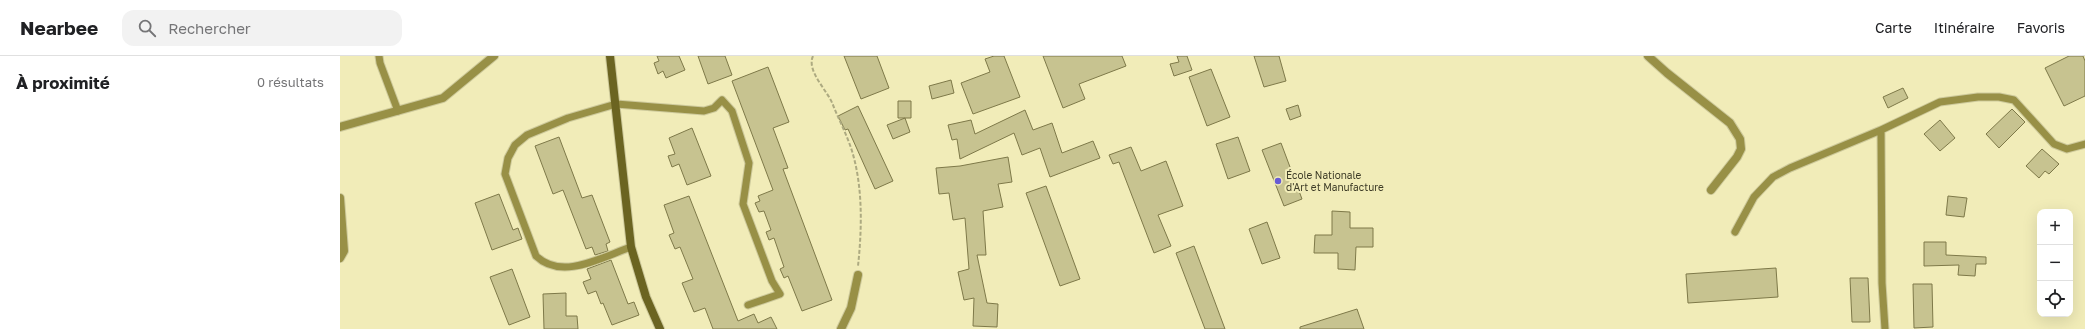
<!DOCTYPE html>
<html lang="fr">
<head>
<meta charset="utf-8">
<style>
	:root { --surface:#fff; --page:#f2f2f2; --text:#202124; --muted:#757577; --line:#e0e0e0 }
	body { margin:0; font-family:"Golos Text",sans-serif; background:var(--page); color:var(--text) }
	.controls { position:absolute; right:12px; bottom:12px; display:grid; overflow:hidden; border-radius:8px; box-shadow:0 4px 16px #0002 }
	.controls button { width:36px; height:36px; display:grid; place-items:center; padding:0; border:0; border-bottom:1px solid var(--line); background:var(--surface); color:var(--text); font:20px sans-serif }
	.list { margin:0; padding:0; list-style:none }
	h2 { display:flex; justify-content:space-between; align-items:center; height:52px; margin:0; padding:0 16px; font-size:17px }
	h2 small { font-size:13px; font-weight:400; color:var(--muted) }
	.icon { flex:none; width:22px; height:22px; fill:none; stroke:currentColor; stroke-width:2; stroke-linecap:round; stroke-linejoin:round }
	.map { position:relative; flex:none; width:1745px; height:273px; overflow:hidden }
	header { display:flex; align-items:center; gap:24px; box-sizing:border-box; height:56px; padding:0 20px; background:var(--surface); border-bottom:1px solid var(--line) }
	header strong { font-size:19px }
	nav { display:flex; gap:22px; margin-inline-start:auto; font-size:14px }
	.search { width:280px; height:36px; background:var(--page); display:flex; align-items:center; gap:10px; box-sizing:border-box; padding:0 14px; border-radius:12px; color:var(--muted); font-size:15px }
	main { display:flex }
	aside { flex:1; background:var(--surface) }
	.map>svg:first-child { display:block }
	.building { fill:#c7c390; stroke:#7e7949 }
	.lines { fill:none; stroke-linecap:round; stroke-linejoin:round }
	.lane-casing { stroke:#cdc99b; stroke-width:9 }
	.street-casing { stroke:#cdc99b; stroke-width:10 }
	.secondary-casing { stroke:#cdc99b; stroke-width:10 }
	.path { stroke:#adaa81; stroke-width:2; stroke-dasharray:4 2; stroke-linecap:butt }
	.lane { stroke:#989046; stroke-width:7 }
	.street { stroke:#989046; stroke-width:8 }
	.secondary { stroke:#6b6421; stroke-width:8 }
	.poi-dot { fill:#685bd5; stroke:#f1ecb8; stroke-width:1.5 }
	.labels { text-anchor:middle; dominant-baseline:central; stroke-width:4; stroke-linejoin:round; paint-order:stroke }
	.poi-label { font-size:10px; fill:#3e3c27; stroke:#f1ecb8; text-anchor:start }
</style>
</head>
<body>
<header>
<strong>Nearbee</strong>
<div class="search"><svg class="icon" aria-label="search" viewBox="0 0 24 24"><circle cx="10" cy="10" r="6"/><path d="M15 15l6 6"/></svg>Rechercher</div>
<nav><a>Carte</a><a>Itinéraire</a><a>Favoris</a></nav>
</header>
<main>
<aside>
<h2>À proximité<small>0 résultats</small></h2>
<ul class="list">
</ul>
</aside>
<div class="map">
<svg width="1745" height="273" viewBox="0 0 1745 273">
	<rect width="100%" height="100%" fill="#f1ecb8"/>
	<path class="building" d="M317 0H339L345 14 326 22 323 15 318 18 314 7 319 5Z
		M358 0H385L392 19 368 28Z
		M504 0H537L549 32 521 43Z
		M654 0H664L680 41 633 58 621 27 650 16 645 3Z
		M703 0H782L786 10 739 28 745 43 723 52Z
		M837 0H847L852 14 834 20 830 8 839 6Z
		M914 0H939L946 25 924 31Z
		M1729 0H1743L1745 5V40L1724 50 1705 12Z
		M428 11 449 66 433 72 448 112 443 113 492 244 462 255 448 220 444 222 440 213 444 211 434 182 429 184 426 176 431 174 424 155 419 156 415 147 420 145 418 140 433 134 392 25Z
		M871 13 890 61 867 70 849 21Z
		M611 24 614 37 592 43 589 30Z
		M1563 32 1568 42 1548 52 1543 41Z
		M558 45H571V62H558Z
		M958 49 961 60 950 64 946 53Z
		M518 50 553 125 535 133 508 73 505 74 498 60Z
		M1672 53 1685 66 1659 92 1646 78Z
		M685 54 693 74 712 67 722 97 753 85 760 102 710 121 700 92 682 99 674 77 620 103 617 83 612 84 608 69 631 64 635 78Z
		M565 62 570 76 553 83 547 69Z
		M1600 64 1615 82 1600 95 1584 78Z
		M352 72 371 120 347 129 339 108 332 111 328 100 335 98 329 82Z
		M219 81 242 142 252 139 270 186 266 188 268 195 255 199 252 191 246 193 223 134 213 138 195 90Z
		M898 81 910 115 888 123 876 88Z
		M941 87 962 143 944 150 922 94Z
		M791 91 801 115 826 105 843 150 818 159 831 190 814 197 779 106 773 108 769 99Z
		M1702 93 1719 108 1709 118 1705 115 1699 122 1686 110Z
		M668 101 672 126 658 128 663 151 643 155 646 199H637L647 247 658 248 657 271 633 270 634 242 624 244 618 216 629 213 625 162 613 164 609 137 599 138 596 112 620 110Z
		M706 130 740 223 720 230 686 137Z
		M159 138 173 174 178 172 182 183 152 194 135 147Z
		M349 140 398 265 414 258 418 267 431 261 437 273H373L365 252 354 256 342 227 353 223 340 191 335 193 329 179 334 177 324 149Z
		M1608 140 1627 142 1624 161 1606 159Z
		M992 155 1010 156V172H1033V191H1016L1015 214 998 213V197H974L975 179H992Z
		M927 166 940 202 922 208 909 173Z
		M1584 186H1606V199L1646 201V208H1636L1635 220 1618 219 1619 209 1584 210Z
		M854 190 885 273H865L836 197Z
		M271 204 288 248 294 246 299 259 272 269 263 247 261 248 256 235 248 238 243 226 251 223 247 213Z
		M1436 212 1438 241 1348 247 1346 218Z
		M172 213 190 261 169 269 150 221Z
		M1510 222H1528L1530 266H1512Z
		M1573 228H1592L1593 271 1574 272Z
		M226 237V260H237L238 273H204L203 238Z
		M1017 253 1024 273H960V271Z"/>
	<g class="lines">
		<defs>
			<path id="lane" d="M39 0 40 7 58 55
				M1541 74 1542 227 1545 273
				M1395 176 1414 141 1433 121 1450 112 1541 74 1600 46 1638 41H1659L1674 44 1714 88 1727 93 1745 88
				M291 191C262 201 222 225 196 200L165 118 168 102 175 89 187 79 228 62 276 48 364 55 374 52 382 44 392 55 409 107 403 148 432 225 440 238 408 249"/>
			<path id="street" d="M1308 0 1327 17 1390 67 1400 83 1401 93 1397 101 1371 134
				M0 71 103 42 154 0
				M0 142 4 195 0 202
				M501 273 511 252 518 219"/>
			<path id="secondary" d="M270 0 291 191 306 241 320 273"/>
		</defs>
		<use href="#lane" class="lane-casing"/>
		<use href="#street" class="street-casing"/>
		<use href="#secondary" class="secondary-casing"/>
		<path class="path" d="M473 0C466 15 488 35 493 49 499 64 507 79 512 95 523 131 522 173 518 210"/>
		<use href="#lane" class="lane"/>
		<use href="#street" class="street"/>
		<use href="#secondary" class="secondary"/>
	</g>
	<circle class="poi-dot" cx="938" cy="125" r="4"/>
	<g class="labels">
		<g class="poi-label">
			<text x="946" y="119">École Nationale<tspan x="946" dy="12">d'Art et Manufacture</tspan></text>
		</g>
	</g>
</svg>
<div class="controls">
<button>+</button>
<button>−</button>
<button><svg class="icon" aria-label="locate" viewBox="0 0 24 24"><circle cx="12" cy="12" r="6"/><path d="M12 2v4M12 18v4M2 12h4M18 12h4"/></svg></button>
</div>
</div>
</main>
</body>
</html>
